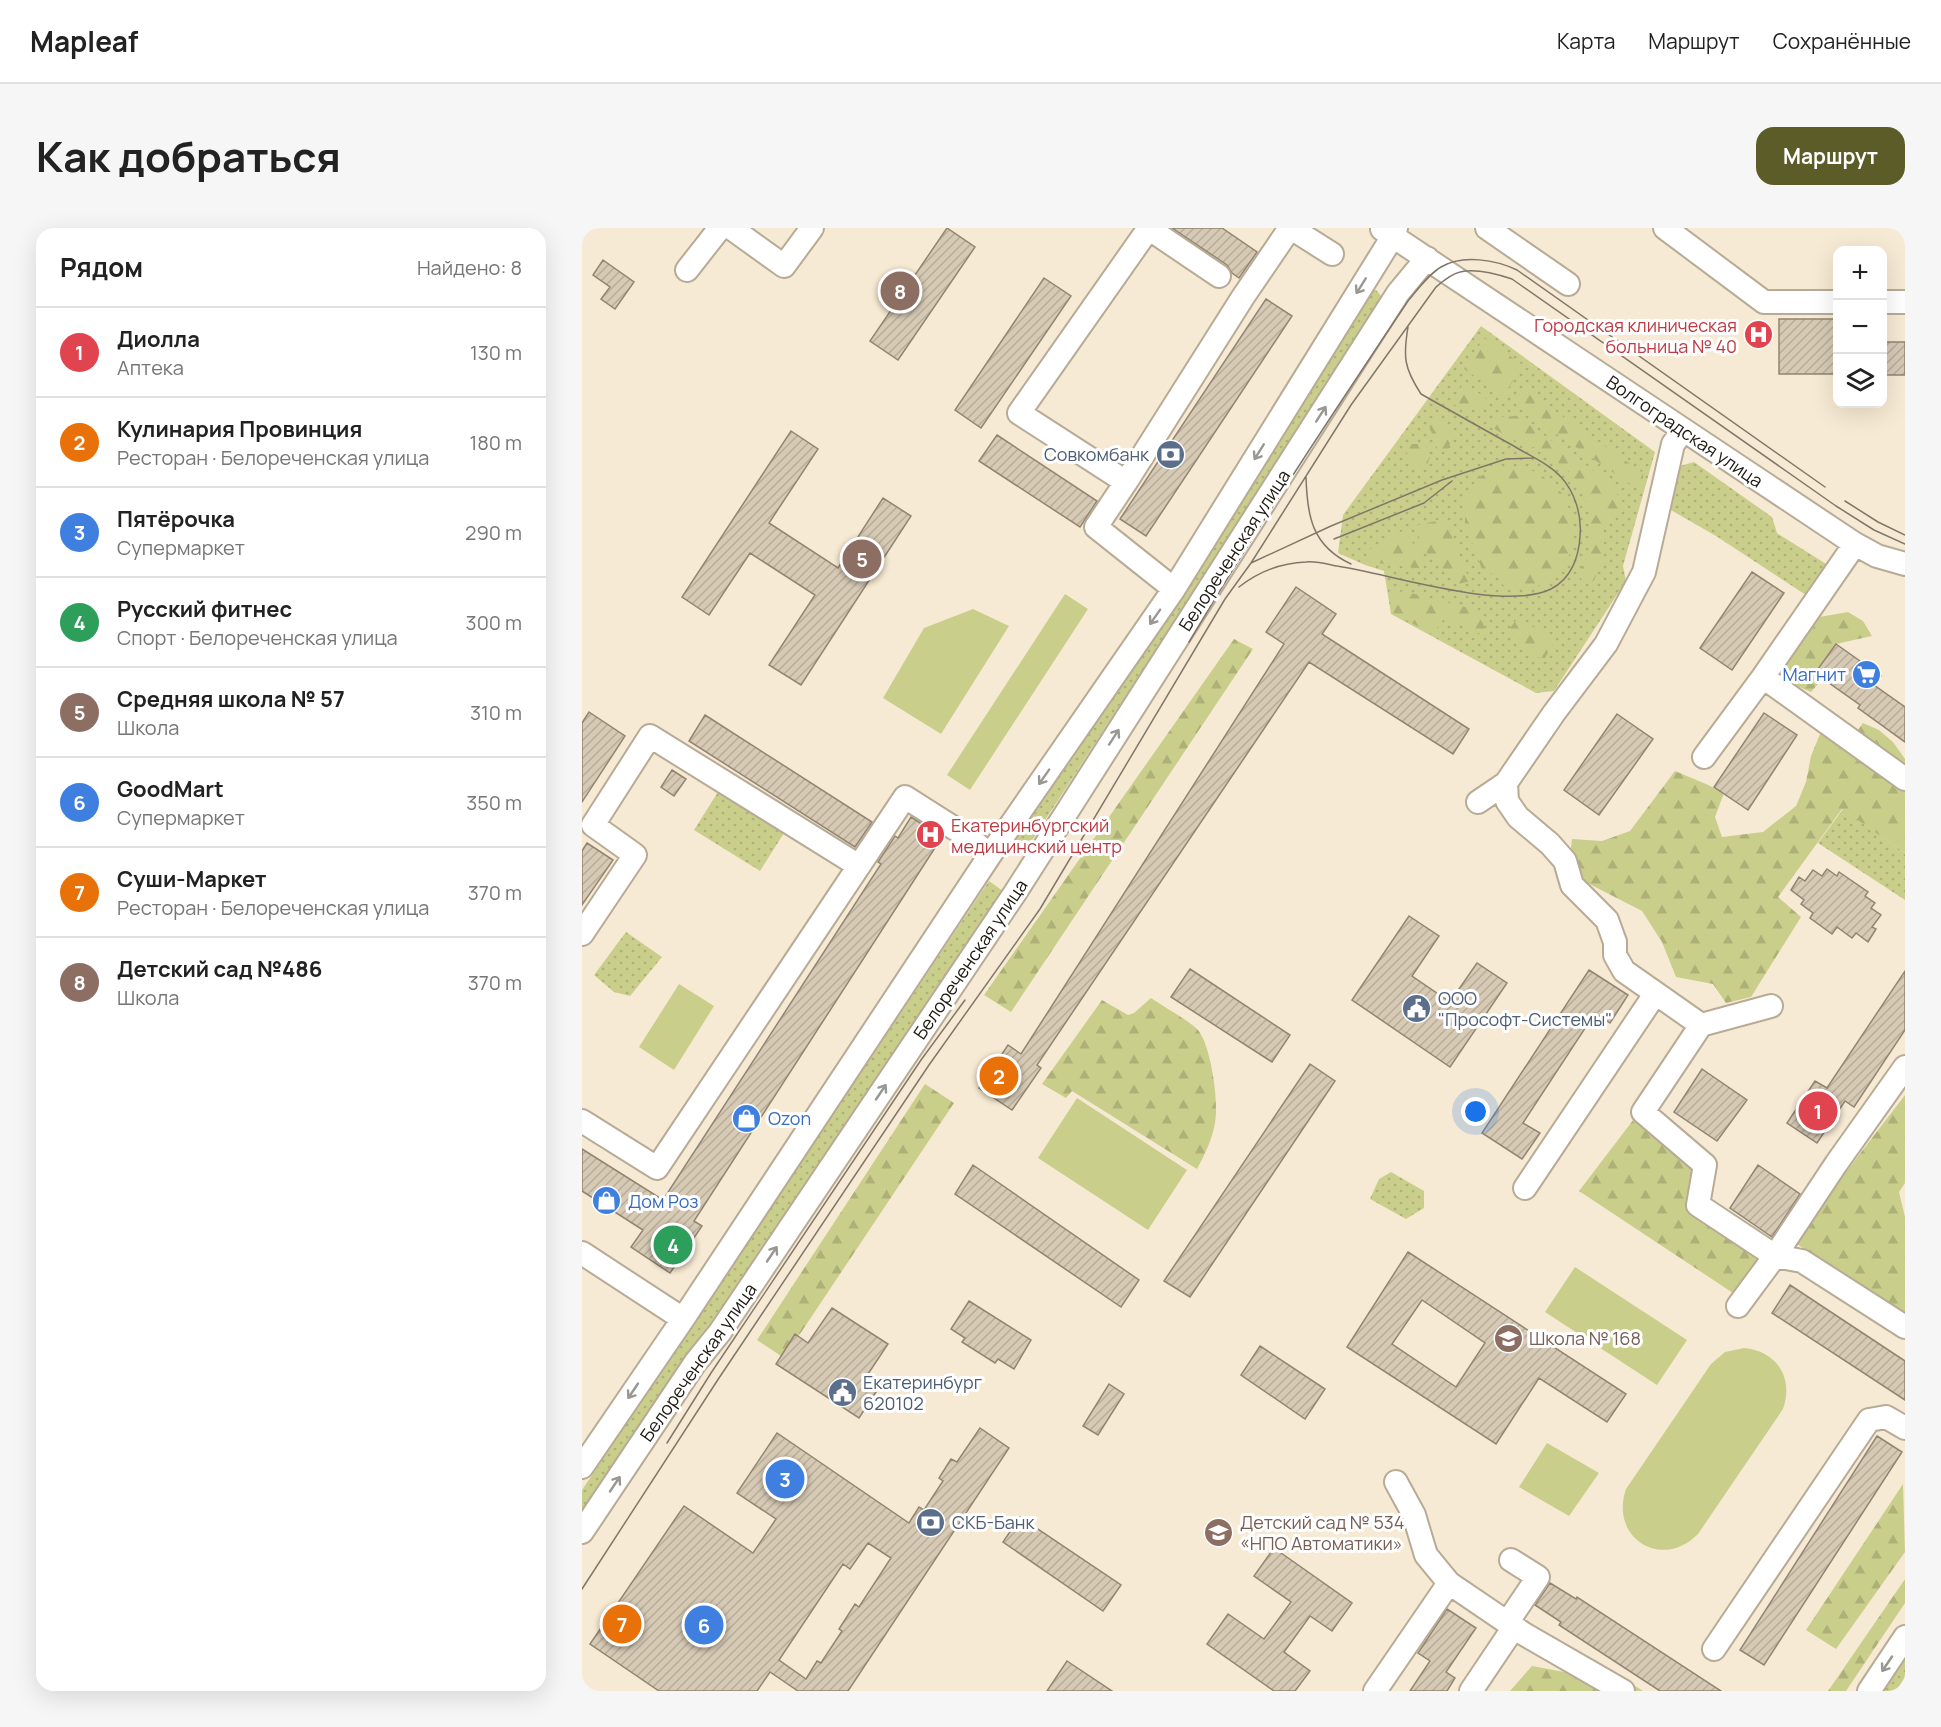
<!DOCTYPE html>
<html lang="ru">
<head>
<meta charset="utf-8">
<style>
	:root { --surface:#fff; --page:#f6f6f6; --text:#222; --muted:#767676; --line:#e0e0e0; --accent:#5c5c28 }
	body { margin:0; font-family:Manrope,sans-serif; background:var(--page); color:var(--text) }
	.controls { position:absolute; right:18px; top:18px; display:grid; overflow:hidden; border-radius:12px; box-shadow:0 6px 24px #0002 }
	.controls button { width:54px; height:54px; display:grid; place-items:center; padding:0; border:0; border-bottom:2px solid var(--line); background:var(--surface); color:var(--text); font:30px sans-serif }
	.you { position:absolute; left:894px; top:884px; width:21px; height:21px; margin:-15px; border:4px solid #fff; border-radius:50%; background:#1a73e8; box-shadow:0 0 0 9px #1a73e833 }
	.badge { display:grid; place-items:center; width:39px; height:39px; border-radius:50%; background:var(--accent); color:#fff; font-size:20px; font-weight:700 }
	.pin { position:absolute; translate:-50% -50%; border:3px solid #fff; box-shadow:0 2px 6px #0006 }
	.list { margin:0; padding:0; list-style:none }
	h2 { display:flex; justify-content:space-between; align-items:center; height:78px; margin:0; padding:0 24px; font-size:26px }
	h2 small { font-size:20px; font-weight:400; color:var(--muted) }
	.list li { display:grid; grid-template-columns:39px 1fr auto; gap:18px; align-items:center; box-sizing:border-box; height:90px; padding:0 24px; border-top:2px solid var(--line) }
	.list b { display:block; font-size:22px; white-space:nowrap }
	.list p { margin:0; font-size:20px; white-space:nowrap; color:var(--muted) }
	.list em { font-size:20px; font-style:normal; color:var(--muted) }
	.icon { flex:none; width:33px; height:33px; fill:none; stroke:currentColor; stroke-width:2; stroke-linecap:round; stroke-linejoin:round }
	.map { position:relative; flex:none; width:1323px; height:1463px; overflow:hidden; border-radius:18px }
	header { display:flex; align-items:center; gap:36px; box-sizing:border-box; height:84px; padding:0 30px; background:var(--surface); border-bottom:2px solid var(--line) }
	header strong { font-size:28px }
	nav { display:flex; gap:33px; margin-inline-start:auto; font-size:21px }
	.intro { display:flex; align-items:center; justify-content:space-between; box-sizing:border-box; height:144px; padding:0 36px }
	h1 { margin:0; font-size:42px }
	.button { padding:15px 27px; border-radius:18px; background:var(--accent); color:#fff; font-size:21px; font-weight:700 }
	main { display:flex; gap:36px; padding:0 36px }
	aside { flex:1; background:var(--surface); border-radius:18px; box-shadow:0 6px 24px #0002 }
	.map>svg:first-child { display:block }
	.grass { fill:url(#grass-dots) }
	.forest { fill:url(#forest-firs) }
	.pitch { fill:#cace8b }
	.building { fill:url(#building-hatch); stroke:#918471; stroke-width:1.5; fill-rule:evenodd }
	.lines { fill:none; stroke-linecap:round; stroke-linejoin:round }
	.minor-casing { stroke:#b8ab96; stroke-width:26 }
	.minor { stroke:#fff; stroke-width:22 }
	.tram { stroke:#807769; stroke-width:1.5 }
	.oneway { stroke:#999794 }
	.labels { text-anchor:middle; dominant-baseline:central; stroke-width:6; stroke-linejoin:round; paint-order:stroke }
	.health-label { font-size:18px; fill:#be3a42; stroke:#fff; text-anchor:end }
	.street-label { font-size:18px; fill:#1d1811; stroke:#fff }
	.service-label { font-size:18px; fill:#4e5e75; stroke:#fff; text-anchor:start }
	.shop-label { font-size:18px; fill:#366cbe; stroke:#fff; text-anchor:start }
	.education-label { font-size:18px; fill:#785e54; stroke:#fff; text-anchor:start }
</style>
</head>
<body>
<header>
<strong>Mapleaf</strong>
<nav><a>Карта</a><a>Маршрут</a><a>Сохранённые</a></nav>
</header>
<div class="intro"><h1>Как добраться</h1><a class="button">Маршрут</a></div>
<main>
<aside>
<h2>Рядом<small>Найдено: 8</small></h2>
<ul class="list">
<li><span class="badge" style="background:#e0444e">1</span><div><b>Диолла</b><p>Аптека</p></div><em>130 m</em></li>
<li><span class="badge" style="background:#e8710a">2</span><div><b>Кулинария Провинция</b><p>Ресторан · Белореченская улица</p></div><em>180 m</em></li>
<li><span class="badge" style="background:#3f7fe0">3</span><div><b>Пятёрочка</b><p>Супермаркет</p></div><em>290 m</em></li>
<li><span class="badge" style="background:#2e9e5b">4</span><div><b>Русский фитнес</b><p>Спорт · Белореченская улица</p></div><em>300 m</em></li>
<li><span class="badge" style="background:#8d6e63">5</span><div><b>Средняя школа № 57</b><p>Школа</p></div><em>310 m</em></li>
<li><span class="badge" style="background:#3f7fe0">6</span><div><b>GoodMart</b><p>Супермаркет</p></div><em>350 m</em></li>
<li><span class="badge" style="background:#e8710a">7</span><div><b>Суши-Маркет</b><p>Ресторан · Белореченская улица</p></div><em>370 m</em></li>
<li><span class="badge" style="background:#8d6e63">8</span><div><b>Детский сад №486</b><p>Школа</p></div><em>370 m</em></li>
</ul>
</aside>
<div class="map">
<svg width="1323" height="1463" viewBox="0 0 1323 1463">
	<defs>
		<pattern id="grass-dots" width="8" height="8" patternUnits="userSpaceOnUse" patternTransform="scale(1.5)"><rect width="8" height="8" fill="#cace8b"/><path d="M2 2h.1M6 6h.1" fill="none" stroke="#adb077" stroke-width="1.8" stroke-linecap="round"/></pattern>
		<pattern id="forest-firs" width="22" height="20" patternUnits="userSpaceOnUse" patternTransform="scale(1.5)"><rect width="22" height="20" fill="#cace8b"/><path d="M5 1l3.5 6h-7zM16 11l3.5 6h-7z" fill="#adb077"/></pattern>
		<pattern id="building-hatch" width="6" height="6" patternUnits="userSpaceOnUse" patternTransform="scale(1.5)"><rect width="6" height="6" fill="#d7cab5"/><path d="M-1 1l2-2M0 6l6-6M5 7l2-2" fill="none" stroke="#b8ad9b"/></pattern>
	</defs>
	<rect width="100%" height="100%" fill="#f7ead4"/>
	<path class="grass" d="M787 62H794L802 71 441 626 429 618Z
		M899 98 1073 224 1041 338 1044 353 972 463 954 465 809 386 802 343 783 337 756 325 761 287Z
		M1112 234 1190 289 1195 305 1249 339 1230 371 1134 308 1087 281 1098 238Z
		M136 564 202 605 178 643 112 602Z
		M1261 581 1323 625V672L1236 615Z
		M407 653 421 663 0 1290V1262Z
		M44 704 80 729 48 768 32 764 12 747Z
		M809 944 842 963V980L824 991 788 971 797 951Z
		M1323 1429V1449L1314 1463H1301Z"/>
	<path class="forest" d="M902 110 941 137 922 168 882 141Z
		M882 154 907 173 885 185 870 175Z
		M943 162 1061 245V257L1054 260 945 186 930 170 937 163Z
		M935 188 1025 252 1045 280 1021 300 1022 334 1011 353 1000 356C996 336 1004 337 1008 321 1013 297 1006 268 991 248 982 237 965 228 954 219L946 220 911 200 913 189Z
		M854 190 874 204 864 224 856 223 845 191Z
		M825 216H843L848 229 843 242H837L822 221Z
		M930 240 956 244 980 265 990 288 992 317 979 344 965 356 938 361 921 357 917 344 902 347 883 295 884 271 895 250 913 241Z
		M863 291 888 353 877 356 844 324 836 325 842 341 788 334V321L822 302 832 317 836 315V297Z
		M807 363 825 364 898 383 902 398 901 407 863 390 850 406 811 385Z
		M1266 384 1281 393 1290 408 1254 416 1234 445 1236 456 1229 464 1203 453 1195 439 1226 391Z
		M935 391 974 410 963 430 949 429 928 400Z
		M652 411 671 421 429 784 402 767Z
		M1281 495 1297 502 1311 514 1323 531V625L1260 581 1196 669 1219 689 1169 769 1144 775 1131 756 1094 749 1080 714 1060 683 986 645 990 611 1020 613 1048 603 1093 543 1124 556 1142 565 1133 589 1140 609 1181 604 1214 578 1224 554 1229 528 1238 506 1264 519Z
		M569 770C582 779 604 791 615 801 629 815 637 875 633 895 630 912 623 926 615 941L490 863 484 870 460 856 520 772 546 787 552 785Z
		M343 856 372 875 202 1130 175 1112Z
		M1323 867V955L1317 964 1323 989V1091L1211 1013Z
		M1055 887 1113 941 1105 982 1180 1030 1157 1069 997 963Z
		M1321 1256 1323 1324 1254 1421 1224 1402Z
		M1323 1351V1375L1264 1463H1246Z
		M1013 1432 1061 1463H928L950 1438 988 1445Z"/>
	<path class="pitch" d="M483 366 506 381 388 562 365 547Z
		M391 381 427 398 359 506 301 470 342 400Z
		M97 756 132 778 92 842 57 819Z
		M495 870 605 942 566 1002 456 930Z
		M993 1039 1105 1112 1075 1157 963 1084Z
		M1162 1120C1195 1123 1212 1150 1201 1181L1116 1306C1080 1343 1027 1310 1044 1261L1129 1136 1143 1124Z
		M965 1215 1017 1245 987 1288 937 1259Z"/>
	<path class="building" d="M365 0 393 19 316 132 288 113Z
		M590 0H640L675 24 657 50 650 45 645 37Z
		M21 32 52 54 33 81 19 71 28 59 11 47Z
		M462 50 489 68 399 200 373 182Z
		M684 71 710 88 564 308 538 291Z
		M1197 91H1256V146H1197Z
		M1300 114H1323V147H1300Z
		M209 203 236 221 187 295 256 340 301 270 329 288 219 457 187 437 233 367 168 325 127 387 100 369Z
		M415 207 515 273 498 299 397 233Z
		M1170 344 1202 365 1150 442 1118 420Z
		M714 359 754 386 740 406 887 501 871 526 727 434 455 837 459 840 430 882 397 860 426 817 439 826 702 416 684 404Z
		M1254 416 1299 448 1292 457 1323 479V514L1276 480 1278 477 1233 445Z
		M7 484 43 508 0 574V495Z
		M1182 485 1215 507 1166 582 1132 559Z
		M1035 486 1071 511 1017 587 982 562Z
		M123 487 290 594 273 619 107 513Z
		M90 542 104 551 92 568 79 559Z
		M329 589 360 609 112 993 120 998 88 1045 49 1019 61 1002 0 963V921L81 972 299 636 296 634 313 608 316 610Z
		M5 615 31 632 0 677V623Z
		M1245 641 1255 648 1257 644 1286 664 1283 668 1293 675 1289 680 1299 687 1290 699 1294 701 1286 714 1274 705 1270 710 1255 699 1250 706 1228 690 1231 685 1219 676 1222 672 1209 662 1217 649 1223 653 1231 642 1240 648Z
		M827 688 857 708 830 748 868 774 895 735 925 755 868 839 770 772Z
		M608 741 708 807 690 834 589 769Z
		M1007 742 1046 767 1028 795 1013 785 941 895 958 905 940 931 900 905Z
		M1323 743V802L1272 879 1263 873 1235 915 1205 895 1233 853 1245 860Z
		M728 836 753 853 608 1069 582 1053Z
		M1120 841 1165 872 1135 913 1092 884Z
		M391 937 557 1052 539 1079 373 966Z
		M1176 937 1218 966 1190 1009 1148 980Z
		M826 1024 1044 1166 1025 1194 957 1150 914 1216 765 1119ZM840 1072 903 1115 874 1159 810 1116Z
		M1208 1057 1323 1133V1172L1190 1085Z
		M387 1073 449 1112 432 1141 416 1131 413 1135 380 1114 383 1110 369 1101Z
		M250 1080 306 1116 282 1152 296 1161 277 1190 194 1136 213 1106 226 1115Z
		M678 1118 743 1161 723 1191 659 1147Z
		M527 1156 542 1166 516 1207 501 1198Z
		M398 1200 427 1220 266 1463H216L188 1444 175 1463H77L8 1416 102 1278 171 1325 194 1291 155 1265 195 1205 327 1295 337 1279 342 1282 361 1253 357 1250 369 1231 375 1234ZM286 1315 309 1330 277 1379 273 1376 257 1401 260 1403 239 1435 235 1433 224 1451 197 1432 261 1336 268 1341Z
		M1295 1208 1320 1224 1182 1437 1158 1422Z
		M438 1289 539 1357 521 1383 421 1314Z
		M692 1320 770 1375 750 1403 728 1388 702 1424 728 1443 713 1463H692L625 1416 646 1386 682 1411 709 1374 672 1348Z
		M968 1355 994 1371 995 1369 1139 1463H1078L977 1397 979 1394 953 1377Z
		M865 1381 894 1400 864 1444 873 1450 865 1463H828L848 1433 836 1425Z
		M485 1433 530 1463H465Z"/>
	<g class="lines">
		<defs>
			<path id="minor" d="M149 0 202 38 230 0
				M566 0 637 48
				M567 0 437 185 544 254 514 299 592 361
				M709 0 750 26
				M905 0 986 56
				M1083 0 1182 74H1256
				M800 1 1273 316 1295 328 1323 336
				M105 42 138 0
				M1300 74H1323
				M544 254 661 69 708 0
				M1181 449 1323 551
				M1122 529 1181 449 1273 316
				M924 555 925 573 936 589 968 616 983 633 990 657 1025 692 1033 714V727L1042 743 1119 797 1061 884 1123 937 1116 977 1193 1028 1156 1078
				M896 574 924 555 972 485 1024 416 1062 344 1091 216 1101 203
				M0 706 53 627 11 597 68 508 277 638
				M1119 797 1189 778
				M1323 839 1254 936 1193 1028 1220 1033 1323 1099
				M0 893 75 940 323 569 386 609 408 627
				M943 960 1073 766
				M0 1025 101 1091
				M0 1239 101 1091 408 627 592 361 811 8 814 0
				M814 1254 832 1287 844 1327 867 1355 942 1406 1041 1463
				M0 1304 113 1135 138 1104 433 665 816 65 845 30
				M925 1395 956 1349 929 1332
				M1132 1421 1287 1192 1304 1189 1323 1200
				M793 1463 867 1355
				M889 1463 932 1399
				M1287 1463 1323 1409"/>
		</defs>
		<use href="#minor" class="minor-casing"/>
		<use href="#minor" class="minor"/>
		<path class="tram" d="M724 249C725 288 730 318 769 336
			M1263 273 1296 294 1323 307
			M752 311 842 275 870 253
			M669 335 749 298 860 252 924 231 951 230
			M657 359C676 344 699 335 724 334 734 333 745 336 755 338 809 346 921 384 969 361 989 351 997 329 998 308 1000 288 993 264 979 249 966 235 946 227 930 217 899 200 869 183 839 166 822 140 821 129 826 99
			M607 414C676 298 751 185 826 73 836 61 846 47 859 39 881 26 914 32 935 42L1243 259
			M85 1215 129 1145 339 832 383 772
			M0 1361 137 1150 347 837 458 681 643 371 669 335 769 177 854 59C861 53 869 46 878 44 894 40 915 46 930 51L1254 278 1292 302 1323 316"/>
	</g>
	<defs><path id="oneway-shaft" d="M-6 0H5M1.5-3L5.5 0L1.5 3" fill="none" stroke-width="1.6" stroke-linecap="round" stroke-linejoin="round" transform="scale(1.5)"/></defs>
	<g class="oneway">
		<use href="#oneway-shaft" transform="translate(779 58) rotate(122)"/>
		<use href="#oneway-shaft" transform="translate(739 186) rotate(-57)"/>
		<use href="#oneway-shaft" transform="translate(677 224) rotate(122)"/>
		<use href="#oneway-shaft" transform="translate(573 389) rotate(125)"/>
		<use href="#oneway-shaft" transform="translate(532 509) rotate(-57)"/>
		<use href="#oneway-shaft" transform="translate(462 549) rotate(125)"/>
		<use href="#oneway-shaft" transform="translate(299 864) rotate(-56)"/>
		<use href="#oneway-shaft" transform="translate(190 1026) rotate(-56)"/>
		<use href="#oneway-shaft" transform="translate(51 1163) rotate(124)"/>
		<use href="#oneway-shaft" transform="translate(33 1256) rotate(-56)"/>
		<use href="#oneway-shaft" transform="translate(1305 1436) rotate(124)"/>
	</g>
	<defs>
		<symbol id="hospital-disc" viewBox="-11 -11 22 22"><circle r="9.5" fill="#e0444e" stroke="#fff"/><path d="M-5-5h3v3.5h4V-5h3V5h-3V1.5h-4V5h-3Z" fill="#fff"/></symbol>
		<symbol id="bank-disc" viewBox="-11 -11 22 22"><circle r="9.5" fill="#5c6f8a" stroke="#fff"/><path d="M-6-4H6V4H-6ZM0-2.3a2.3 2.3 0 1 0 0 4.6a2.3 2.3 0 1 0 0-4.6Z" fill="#fff"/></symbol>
		<symbol id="supermarket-disc" viewBox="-11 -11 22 22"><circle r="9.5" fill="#3f7fe0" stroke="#fff"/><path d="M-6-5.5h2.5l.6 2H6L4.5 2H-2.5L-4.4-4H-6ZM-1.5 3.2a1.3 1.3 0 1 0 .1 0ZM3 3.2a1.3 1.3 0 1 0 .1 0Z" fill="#fff"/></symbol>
		<symbol id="civic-disc" viewBox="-11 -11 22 22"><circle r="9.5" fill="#5c6f8a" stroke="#fff"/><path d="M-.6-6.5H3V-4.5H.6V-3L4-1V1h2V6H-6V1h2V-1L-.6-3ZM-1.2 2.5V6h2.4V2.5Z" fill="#fff"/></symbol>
		<symbol id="shop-disc" viewBox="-11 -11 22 22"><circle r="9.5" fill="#3f7fe0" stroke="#fff"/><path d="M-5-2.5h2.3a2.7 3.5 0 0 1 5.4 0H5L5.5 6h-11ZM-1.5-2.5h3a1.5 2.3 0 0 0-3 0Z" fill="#fff"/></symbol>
		<symbol id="school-disc" viewBox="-11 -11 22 22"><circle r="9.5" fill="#8d6e63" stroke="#fff"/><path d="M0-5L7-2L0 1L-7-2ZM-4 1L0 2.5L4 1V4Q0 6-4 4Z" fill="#fff"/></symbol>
	</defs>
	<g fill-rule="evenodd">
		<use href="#hospital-disc" x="1160" y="90" width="33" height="33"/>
		<use href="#bank-disc" x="572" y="210" width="33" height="33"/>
		<use href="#supermarket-disc" x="1268" y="430" width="33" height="33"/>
		<use href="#hospital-disc" x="332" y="590" width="33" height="33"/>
		<use href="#civic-disc" x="818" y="764" width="33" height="33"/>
		<use href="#shop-disc" x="148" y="874" width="33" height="33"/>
		<use href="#shop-disc" x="8" y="956" width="33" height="33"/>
		<use href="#school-disc" x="910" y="1094" width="33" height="33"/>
		<use href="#civic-disc" x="244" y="1148" width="33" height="33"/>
		<use href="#bank-disc" x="332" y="1278" width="33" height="33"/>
		<use href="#school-disc" x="620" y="1288" width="33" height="33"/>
	</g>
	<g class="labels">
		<g class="health-label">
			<text x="1155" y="97">Городская клиническая<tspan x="1155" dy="21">больница № 40</tspan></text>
			<text x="369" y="597" text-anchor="start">Екатеринбургский<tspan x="369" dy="21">медицинский центр</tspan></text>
		</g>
		<g class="street-label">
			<text transform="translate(1103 203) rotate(34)">Волгоградская улица</text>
			<text transform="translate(652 322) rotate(-57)">Белореченская улица</text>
			<text transform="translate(388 731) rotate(-56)">Белореченская улица</text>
			<text transform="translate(116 1134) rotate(-55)">Белореченская улица</text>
		</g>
		<g class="service-label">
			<text x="567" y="226" text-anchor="end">Совкомбанк</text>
			<text x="856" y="770">ООО<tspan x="856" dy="21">"Прософт-Системы"</tspan></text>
			<text x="281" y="1154">Екатеринбург<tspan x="281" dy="21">620102</tspan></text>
			<text x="370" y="1294">СКБ-Банк</text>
		</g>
		<g class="shop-label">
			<text x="1264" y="446" text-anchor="end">Магнит</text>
			<text x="186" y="890">Ozon</text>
			<text x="46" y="973">Дом Роз</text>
		</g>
		<g class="education-label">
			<text x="947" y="1110">Школа № 168</text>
			<text x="658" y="1294">Детский сад № 534<tspan x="658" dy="21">«НПО Автоматики»</tspan></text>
		</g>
	</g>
</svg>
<div class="controls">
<button>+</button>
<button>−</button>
<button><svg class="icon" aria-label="layers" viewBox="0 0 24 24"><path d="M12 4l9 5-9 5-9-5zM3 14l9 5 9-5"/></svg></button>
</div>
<div class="you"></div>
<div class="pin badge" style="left:1236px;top:883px;background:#e0444e">1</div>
<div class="pin badge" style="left:417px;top:848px;background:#e8710a">2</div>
<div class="pin badge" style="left:203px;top:1251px;background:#3f7fe0">3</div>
<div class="pin badge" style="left:91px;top:1017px;background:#2e9e5b">4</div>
<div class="pin badge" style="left:280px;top:331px;background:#8d6e63">5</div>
<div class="pin badge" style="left:122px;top:1397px;background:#3f7fe0">6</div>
<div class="pin badge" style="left:40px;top:1396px;background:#e8710a">7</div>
<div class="pin badge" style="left:318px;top:63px;background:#8d6e63">8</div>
</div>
</main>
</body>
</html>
